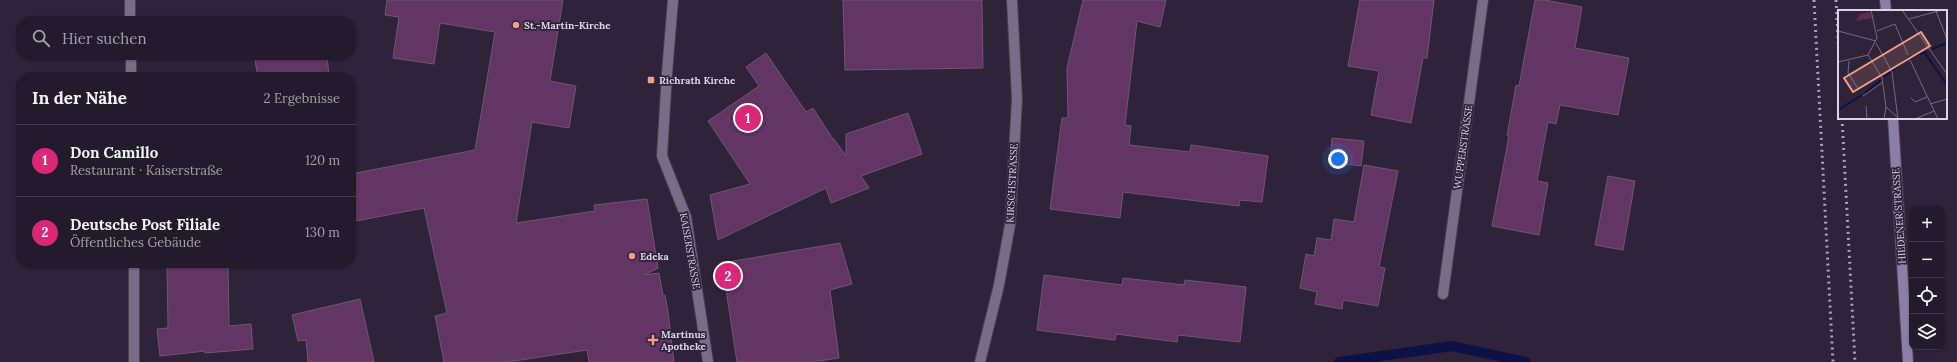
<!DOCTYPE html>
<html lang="de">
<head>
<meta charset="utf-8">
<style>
	:root { --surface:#231a2b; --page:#2b2333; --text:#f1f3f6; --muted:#a3a1a9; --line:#403847; --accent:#db2777 }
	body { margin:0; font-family:Lora,serif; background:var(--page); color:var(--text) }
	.controls { position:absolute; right:12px; bottom:12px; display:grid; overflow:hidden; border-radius:8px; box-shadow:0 1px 3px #0004 }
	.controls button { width:36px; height:36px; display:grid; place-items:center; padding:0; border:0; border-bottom:1px solid var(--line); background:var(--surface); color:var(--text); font:20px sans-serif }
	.you { position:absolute; left:1338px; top:159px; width:14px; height:14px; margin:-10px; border:3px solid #fff; border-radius:50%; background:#1a73e8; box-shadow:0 0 0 6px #1a73e833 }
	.badge { display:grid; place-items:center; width:26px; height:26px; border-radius:50%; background:var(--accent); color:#fff; font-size:13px; font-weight:700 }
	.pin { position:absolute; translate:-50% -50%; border:2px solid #fff; box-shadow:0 1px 4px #0006 }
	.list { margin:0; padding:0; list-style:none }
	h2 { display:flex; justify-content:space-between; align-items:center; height:52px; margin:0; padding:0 16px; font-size:17px }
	h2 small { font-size:13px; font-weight:400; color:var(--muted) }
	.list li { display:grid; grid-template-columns:26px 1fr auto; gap:12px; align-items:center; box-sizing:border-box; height:72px; padding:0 16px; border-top:1px solid var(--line) }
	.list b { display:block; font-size:15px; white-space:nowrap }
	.list p { margin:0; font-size:13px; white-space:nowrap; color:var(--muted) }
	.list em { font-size:13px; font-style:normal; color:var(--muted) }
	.icon { flex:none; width:22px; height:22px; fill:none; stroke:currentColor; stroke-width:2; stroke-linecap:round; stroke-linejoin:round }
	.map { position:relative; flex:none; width:1957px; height:362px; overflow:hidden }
	.search { position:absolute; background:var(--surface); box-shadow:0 1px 3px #0004; left:16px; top:16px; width:340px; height:44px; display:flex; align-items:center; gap:10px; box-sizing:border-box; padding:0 14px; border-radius:16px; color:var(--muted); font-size:15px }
	.panel { position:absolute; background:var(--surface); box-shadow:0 1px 3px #0004; left:16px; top:72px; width:340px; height:196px; border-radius:16px }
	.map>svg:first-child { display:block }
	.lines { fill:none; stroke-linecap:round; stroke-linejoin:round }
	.stream { stroke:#0d1246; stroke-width:10 }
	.building { fill:#633565; stroke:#6d586e }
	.street-casing { stroke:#4a4052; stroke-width:12 }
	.secondary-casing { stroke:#4a4052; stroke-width:12 }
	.street { stroke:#796c86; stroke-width:10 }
	.secondary { stroke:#8a7fa6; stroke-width:10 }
	.rail { stroke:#aba2b3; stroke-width:3; stroke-dasharray:2 4; stroke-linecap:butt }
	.poi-dot { fill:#f39f85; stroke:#2f2339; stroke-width:1.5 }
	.labels { text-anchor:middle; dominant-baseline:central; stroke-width:3.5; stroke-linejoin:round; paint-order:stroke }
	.poi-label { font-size:10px; font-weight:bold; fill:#dbd4e2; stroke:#2f2339; text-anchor:start }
	.street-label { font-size:10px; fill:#dbd4e2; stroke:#2f2339 }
	.inset-river { fill:none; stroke:#0d1246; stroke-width:2 }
	.inset-road { fill:none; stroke:#746a7d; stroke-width:1 }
	.view { fill:#f39f85; fill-opacity:0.15; stroke:#f39f85; stroke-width:2 }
	.inset-edge { fill:none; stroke:#dbd4e2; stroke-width:2 }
</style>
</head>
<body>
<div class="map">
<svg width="1957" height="362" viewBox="0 0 1957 362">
	<rect width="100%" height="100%" fill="#2f2339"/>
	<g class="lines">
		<path class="stream" d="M1339 362 1452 346 1526 362"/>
	</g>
	<path class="building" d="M387 0H563L550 81 576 86 569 128 532 122 516 223 595 211 594 205 647 199 658 268 644 275 659 273 663 296 665 295 668 312 674 362H589L587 350 507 362H444L435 316 447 313 424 208 351 222V174L475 150 495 32 440 23 434 64 393 58 399 17 385 15Z
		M843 0H982L983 68 845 70Z
		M1083 0H1166L1160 27 1137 21 1125 125 1131 126 1129 145 1190 152 1191 145 1268 156 1262 202 1240 200 1239 206 1123 192 1120 218 1050 209 1062 118H1068L1067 68Z
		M1360 0H1434L1427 58H1423L1411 123 1371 115 1379 71 1348 66Z
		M1535 0H1545L1582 7 1575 48 1629 58 1618 115 1560 105 1556 124 1548 122 1537 181 1548 183 1539 235 1492 226 1509 136H1507L1516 85 1519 86Z
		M766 53 806 112 813 108 833 139H834L846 156V134L908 113 922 154 861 176 869 188 831 203 826 188 718 240 710 195 750 184 708 121 759 86 746 67Z
		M254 55H327L329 77H258Z
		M1332 138 1364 141 1361 166 1330 162Z
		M1364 165 1398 171 1379 267 1385 268 1378 306 1343 300 1342 309 1315 304 1317 292 1300 288 1306 254 1314 256 1317 238 1331 240 1334 219 1354 222Z
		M1608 176 1635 181 1623 250 1595 245Z
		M840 243 852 284 830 290 839 358 811 362H737L722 263Z
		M167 263H228L229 326 251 324 253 349 205 353V351L160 356 157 329 168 328Z
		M1044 275 1122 285 1123 278 1184 285 1185 280 1246 287 1240 342 1178 335 1177 342 1116 334 1115 340 1037 330Z
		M360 299 374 362H308L306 340 298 341 292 315Z"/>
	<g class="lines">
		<defs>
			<path id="street" d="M130 0V21
				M673 0 667 73 662 156 686 217 708 362
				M131 55V77
				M134 263V362
				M1443 294 1483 0
				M980 362 999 285 1010 225 1017 99 1012 0"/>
			<path id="secondary" d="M1885 0 1886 11
				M1893 118 1908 362"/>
		</defs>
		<use href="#street" class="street-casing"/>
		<use href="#secondary" class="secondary-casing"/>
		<use href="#street" class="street"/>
		<use href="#secondary" class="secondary"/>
		<path class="rail" d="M1814 0 1833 362
			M1836 0 1839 57
			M1842 118 1855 362"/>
	</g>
	<g class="poi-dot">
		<circle cx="516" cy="25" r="4"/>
		<rect x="647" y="76" width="8" height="8" rx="2"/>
		<circle cx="632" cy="256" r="4"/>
		<path d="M651 334h4v4h4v4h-4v4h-4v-4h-4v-4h4z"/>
	</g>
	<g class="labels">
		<g class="poi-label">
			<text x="524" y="25">St.-Martin-Kirche</text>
			<text x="659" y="80">Richrath Kirche</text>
			<text x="640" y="256">Edeka</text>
			<text x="661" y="334">Martinus<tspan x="661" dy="12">Apotheke</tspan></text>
		</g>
		<g class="street-label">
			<text transform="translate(1463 147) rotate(-82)">WUPPERSTRASSE</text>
			<text transform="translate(1012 183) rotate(-87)">KIRSCHSTRASSE</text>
			<text transform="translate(1899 216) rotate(-94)">HILDENER STRASSE</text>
			<text transform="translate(690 251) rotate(80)">KAISERSTRASSE</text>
		</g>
	</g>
	<g transform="translate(1838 10)">
		<rect width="109" height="109" fill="#2f2339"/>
		<path d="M32 2 34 8 18 11 22 4Z" fill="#5f2d4c"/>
		<path class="inset-river" d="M94 39 109 33M87 43 109 75M46 67 71 47 88 42M27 83 43 70M0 100 24 85"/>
		<path class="inset-road" d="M33 0 39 28 30 45 44 68 48 97M64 0 109 64M98 1 109 29M71 9 104 0M0 21 38 31M39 21 57 14 70 45M38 33 54 62 60 109M72 50 100 109M11 51 10 63 21 80M0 52 30 45M0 55V71M25 86 45 72M73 88 77 92 89 87M92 94 109 89M28 96 29 109M48 97 59 107M46 109 48 97M77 109 96 101"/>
		<path class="view" d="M83 22 92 36 15 82 6 68Z"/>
		<rect width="109" height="109" class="inset-edge"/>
	</g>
</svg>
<div class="controls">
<button>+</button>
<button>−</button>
<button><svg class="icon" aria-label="locate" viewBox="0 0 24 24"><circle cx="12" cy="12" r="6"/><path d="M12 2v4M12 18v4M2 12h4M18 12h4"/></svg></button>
<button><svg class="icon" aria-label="layers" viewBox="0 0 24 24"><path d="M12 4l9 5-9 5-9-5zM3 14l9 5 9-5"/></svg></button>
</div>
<div class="you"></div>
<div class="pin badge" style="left:748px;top:118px">1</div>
<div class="pin badge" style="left:728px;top:276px">2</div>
<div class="search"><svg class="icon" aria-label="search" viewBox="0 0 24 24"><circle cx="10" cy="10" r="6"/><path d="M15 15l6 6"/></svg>Hier suchen</div>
<section class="panel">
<h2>In der Nähe<small>2 Ergebnisse</small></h2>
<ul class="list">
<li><span class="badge">1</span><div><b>Don Camillo</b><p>Restaurant · Kaiserstraße</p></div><em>120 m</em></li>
<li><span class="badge">2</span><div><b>Deutsche Post Filiale</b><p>Öffentliches Gebäude</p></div><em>130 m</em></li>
</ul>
</section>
</div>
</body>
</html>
